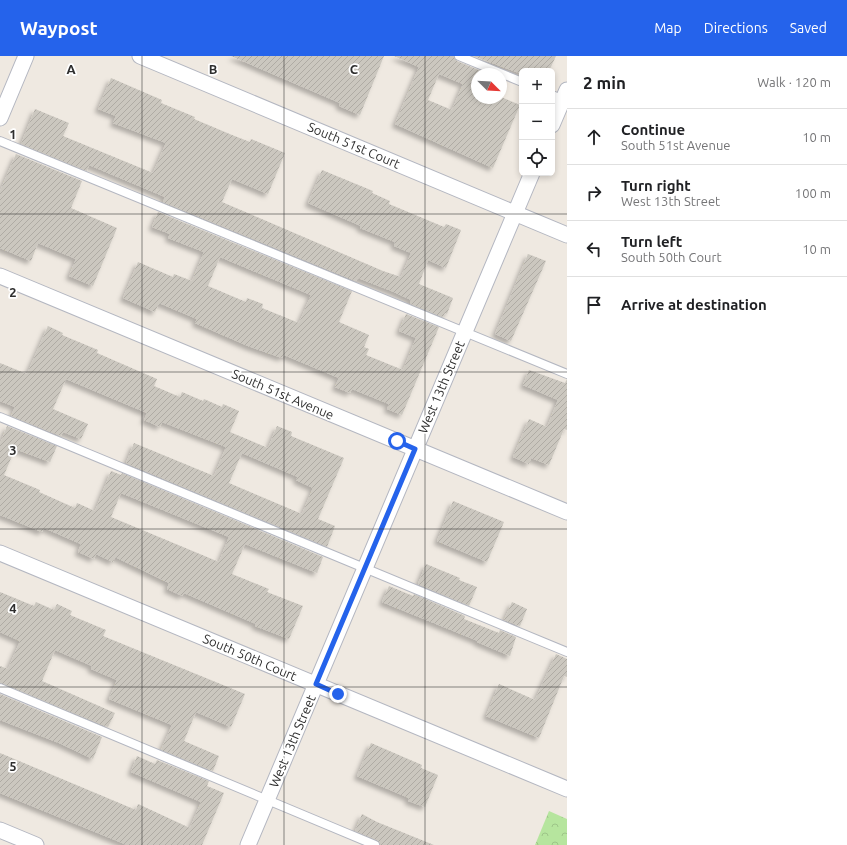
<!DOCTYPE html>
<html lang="en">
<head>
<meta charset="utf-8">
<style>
	:root { --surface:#fff; --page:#f6f6f6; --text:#202124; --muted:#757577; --line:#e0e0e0; --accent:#2563eb }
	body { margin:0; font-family:Ubuntu,sans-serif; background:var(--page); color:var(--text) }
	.controls { position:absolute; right:12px; top:12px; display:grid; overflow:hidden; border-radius:6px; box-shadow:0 2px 6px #0003 }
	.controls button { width:36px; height:36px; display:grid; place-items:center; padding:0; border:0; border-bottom:1px solid var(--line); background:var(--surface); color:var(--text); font:20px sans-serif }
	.compass { position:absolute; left:471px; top:12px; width:36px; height:36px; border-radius:50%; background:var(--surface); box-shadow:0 2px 6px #0003; rotate:114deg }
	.stop { position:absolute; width:12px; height:12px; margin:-9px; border:3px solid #2563eb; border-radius:50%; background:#fff }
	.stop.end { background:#2563eb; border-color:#fff; box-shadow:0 1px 4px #0008 }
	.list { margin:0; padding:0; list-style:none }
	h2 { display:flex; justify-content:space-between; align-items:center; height:52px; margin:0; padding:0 16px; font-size:17px }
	h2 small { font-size:13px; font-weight:400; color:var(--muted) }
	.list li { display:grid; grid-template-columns:26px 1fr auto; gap:12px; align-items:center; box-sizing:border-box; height:56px; padding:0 16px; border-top:1px solid var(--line) }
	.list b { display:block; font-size:15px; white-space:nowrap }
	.list p { margin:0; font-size:13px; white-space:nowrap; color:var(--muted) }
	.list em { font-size:13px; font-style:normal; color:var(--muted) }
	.icon { flex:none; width:22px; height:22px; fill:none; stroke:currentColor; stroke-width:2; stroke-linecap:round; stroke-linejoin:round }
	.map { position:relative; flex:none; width:567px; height:789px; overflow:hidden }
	header { display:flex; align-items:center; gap:24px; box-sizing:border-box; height:56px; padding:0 20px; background:var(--accent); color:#fff }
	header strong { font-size:19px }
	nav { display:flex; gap:22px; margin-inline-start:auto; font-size:14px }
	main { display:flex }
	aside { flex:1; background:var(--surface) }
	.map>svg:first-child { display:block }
	.park { fill:url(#park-crowns) }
	.building { fill:url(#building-hatch); fill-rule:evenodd; filter:url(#shadow) }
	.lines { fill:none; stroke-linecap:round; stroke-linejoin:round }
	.service-casing { stroke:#b4b7c1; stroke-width:10 }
	.minor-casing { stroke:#b4b7c1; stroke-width:17 }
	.service { stroke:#fff; stroke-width:8 }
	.minor { stroke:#fff; stroke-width:15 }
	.route { stroke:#2563eb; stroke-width:5 }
	.grid { fill:none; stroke:#2e2e2e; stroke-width:1; stroke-opacity:0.55 }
	.labels { text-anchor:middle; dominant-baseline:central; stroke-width:3.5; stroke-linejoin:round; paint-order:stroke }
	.street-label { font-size:13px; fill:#2e2e2e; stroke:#fff }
	.grid-label { font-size:13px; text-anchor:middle; font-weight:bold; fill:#2e2e2e; stroke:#fff; stroke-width:3.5; stroke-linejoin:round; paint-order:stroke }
</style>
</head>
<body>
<header>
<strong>Waypost</strong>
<nav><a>Map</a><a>Directions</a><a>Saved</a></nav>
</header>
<main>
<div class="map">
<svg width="567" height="789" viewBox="0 0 567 789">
	<defs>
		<pattern id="park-crowns" width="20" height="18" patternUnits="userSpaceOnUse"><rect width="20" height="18" fill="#b6e59e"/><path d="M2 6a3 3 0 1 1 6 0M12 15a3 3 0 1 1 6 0" fill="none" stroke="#9dc588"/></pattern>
		<pattern id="building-hatch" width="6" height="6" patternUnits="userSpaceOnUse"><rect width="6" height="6" fill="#cbc7bf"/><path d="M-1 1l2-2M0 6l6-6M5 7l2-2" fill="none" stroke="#afaba4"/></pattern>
		<filter id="shadow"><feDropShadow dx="-3.5" dy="3.5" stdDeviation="2" flood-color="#0004"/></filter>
	</defs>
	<rect width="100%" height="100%" fill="#efe9e1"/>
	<path class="park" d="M549 755 567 763V789H535Z"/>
	<path class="building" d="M231 0H384L360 59 339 50 340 47Z
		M394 0H454L457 5 486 17 477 18V42L501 41 520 49 493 112 395 68 419 11ZM439 18 463 28 452 54 428 44Z
		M473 0H556L549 15H522V18Z
		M111 22 162 44 161 47 195 61 194 63 232 79 250 86 251 83 285 97 268 138 232 123 222 146 383 215 401 221 411 197 394 190 395 186 360 172 361 170 308 147 322 114 373 135 372 137 390 145 389 148 444 171 446 168 461 174 446 212 428 204 419 228 453 242 447 258 445 257 443 261 410 248 411 244 394 236 358 222 356 225 163 146 165 141 89 109 87 115 21 88 35 53 69 67 63 80 153 117 166 87 113 67 116 60 98 53Z
		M16 98 82 125 71 152 117 172 93 230 69 220 76 203 38 187 31 205 0 192V135Z
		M158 156 352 235 339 266 369 279 364 291 369 293 366 299 403 314 416 282 399 275 406 258 439 271 402 359 387 353 389 348 352 333 350 337 335 331 339 322 284 299 282 302 248 290 195 267 197 263 159 247 155 256 123 242 138 206 173 221 174 218 192 225 204 196 168 182 170 178 152 171ZM220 201 311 239 299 267 262 252 263 248 247 242 246 246 208 230Z
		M528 198 546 205 511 285 495 278Z
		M48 270 63 277 62 279 98 294 97 297 157 323 154 330 180 341 182 336 203 345 204 343 222 351 223 348 239 355 230 376 268 392 277 370 292 376 291 380 344 402 318 463 335 470 327 491 126 407 134 387 214 420 226 391 162 366 160 371 144 364 147 357 66 323 53 353 88 368 81 383 63 376 61 380 11 360 15 351 0 345V307L27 318ZM242 397 298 421 296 424 313 432 302 458 229 427Z
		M529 314 565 327 567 323V374L564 373 549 409 531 402 529 408 513 401 529 363 547 371 558 344 523 329Z
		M7 370 57 390 50 406 15 393 4 419 40 434 39 436 75 452 77 447 95 455 111 415 121 419 122 417 323 501 317 517 245 488 232 518 269 533 267 536 303 550 289 583 255 570 256 568 184 537 182 540 167 533 169 527 115 501 113 506 96 498 94 503 78 496 81 488 44 472 42 476 0 459V388ZM121 437 229 481 219 506 111 461Z
		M453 445 504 466 487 506 437 485Z
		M426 508 460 522 459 524 477 531 469 550 418 528Z
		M389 530 413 540 414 538 465 560 464 563 499 577 500 574 516 581 510 600 477 586 478 585 382 546Z
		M0 536 34 550 36 546 54 554 57 548 72 555 70 559 106 574 103 580 245 638 231 671 196 656 184 685 219 700 213 715 161 694 172 669 109 643 117 624 91 613 92 610 55 594 42 625 115 657 108 671 0 627V610L8 613 20 585 0 576Z
		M512 546 527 553 520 570 504 564Z
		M556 598 567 603V621L564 620 539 682 486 660 499 628 535 644Z
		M0 638 102 681 93 703 59 687 0 664Z
		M371 687 422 709 421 712 438 719 425 751 408 745 409 742 357 720Z
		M0 697 136 754 138 748 190 772 201 746 131 716 137 700 155 708 157 704 209 725 207 730 224 737 202 789H127L0 737Z
		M362 758 377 766 434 789H380L377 784 355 775Z"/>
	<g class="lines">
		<defs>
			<path id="service" d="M459 0 522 26
				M552 39 566 45
				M0 85 567 318
				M0 361 567 596
				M0 632 375 789"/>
			<path id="minor" d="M140 0 567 179
				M0 62 26 0
				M552 69 567 34
				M0 220 567 456
				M0 497 567 733
				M0 774 36 789
				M248 789 532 117"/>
		</defs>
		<use href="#service" class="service-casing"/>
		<use href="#minor" class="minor-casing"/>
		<use href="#service" class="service"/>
		<use href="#minor" class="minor"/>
	</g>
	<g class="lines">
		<path class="route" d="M338 638 316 628 415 393 397 385"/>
	</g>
	<path class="grid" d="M142 0V789M284 0V789M425 0V789M0 158H567M0 316H567M0 473H567M0 631H567"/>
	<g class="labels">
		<g class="street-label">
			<text transform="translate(354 89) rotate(23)">South 51st Court</text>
			<text transform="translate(441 331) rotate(-67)">West 13th Street</text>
			<text transform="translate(283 338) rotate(23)">South 51st Avenue</text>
			<text transform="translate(250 601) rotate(23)">South 50th Court</text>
			<text transform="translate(292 685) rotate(-67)">West 13th Street</text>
		</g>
	</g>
	<g class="grid-label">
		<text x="71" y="18">A</text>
		<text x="213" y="18">B</text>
		<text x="354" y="18">C</text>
		<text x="13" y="83">1</text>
		<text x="13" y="241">2</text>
		<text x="13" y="399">3</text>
		<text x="13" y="557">4</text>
		<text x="13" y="715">5</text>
	</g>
</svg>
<div class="controls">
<button>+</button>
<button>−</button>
<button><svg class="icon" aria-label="locate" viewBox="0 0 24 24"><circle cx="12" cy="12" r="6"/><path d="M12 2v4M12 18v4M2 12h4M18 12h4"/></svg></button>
</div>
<svg class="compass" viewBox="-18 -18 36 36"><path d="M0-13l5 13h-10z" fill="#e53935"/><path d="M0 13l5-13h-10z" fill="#757577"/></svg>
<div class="stop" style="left:397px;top:385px"></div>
<div class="stop end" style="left:338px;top:638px"></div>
</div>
<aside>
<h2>2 min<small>Walk · 120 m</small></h2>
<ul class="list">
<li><svg class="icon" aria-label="ahead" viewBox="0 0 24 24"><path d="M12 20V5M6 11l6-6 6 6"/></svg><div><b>Continue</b><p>South 51st Avenue</p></div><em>10 m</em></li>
<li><svg class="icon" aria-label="right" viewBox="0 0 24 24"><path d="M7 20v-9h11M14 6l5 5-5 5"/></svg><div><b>Turn right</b><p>West 13th Street</p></div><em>100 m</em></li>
<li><svg class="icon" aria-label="left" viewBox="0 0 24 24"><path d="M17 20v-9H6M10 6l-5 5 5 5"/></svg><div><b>Turn left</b><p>South 50th Court</p></div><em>10 m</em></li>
<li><svg class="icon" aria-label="arrive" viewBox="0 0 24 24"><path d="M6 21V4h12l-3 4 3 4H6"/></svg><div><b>Arrive at destination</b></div></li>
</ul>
</aside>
</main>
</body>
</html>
